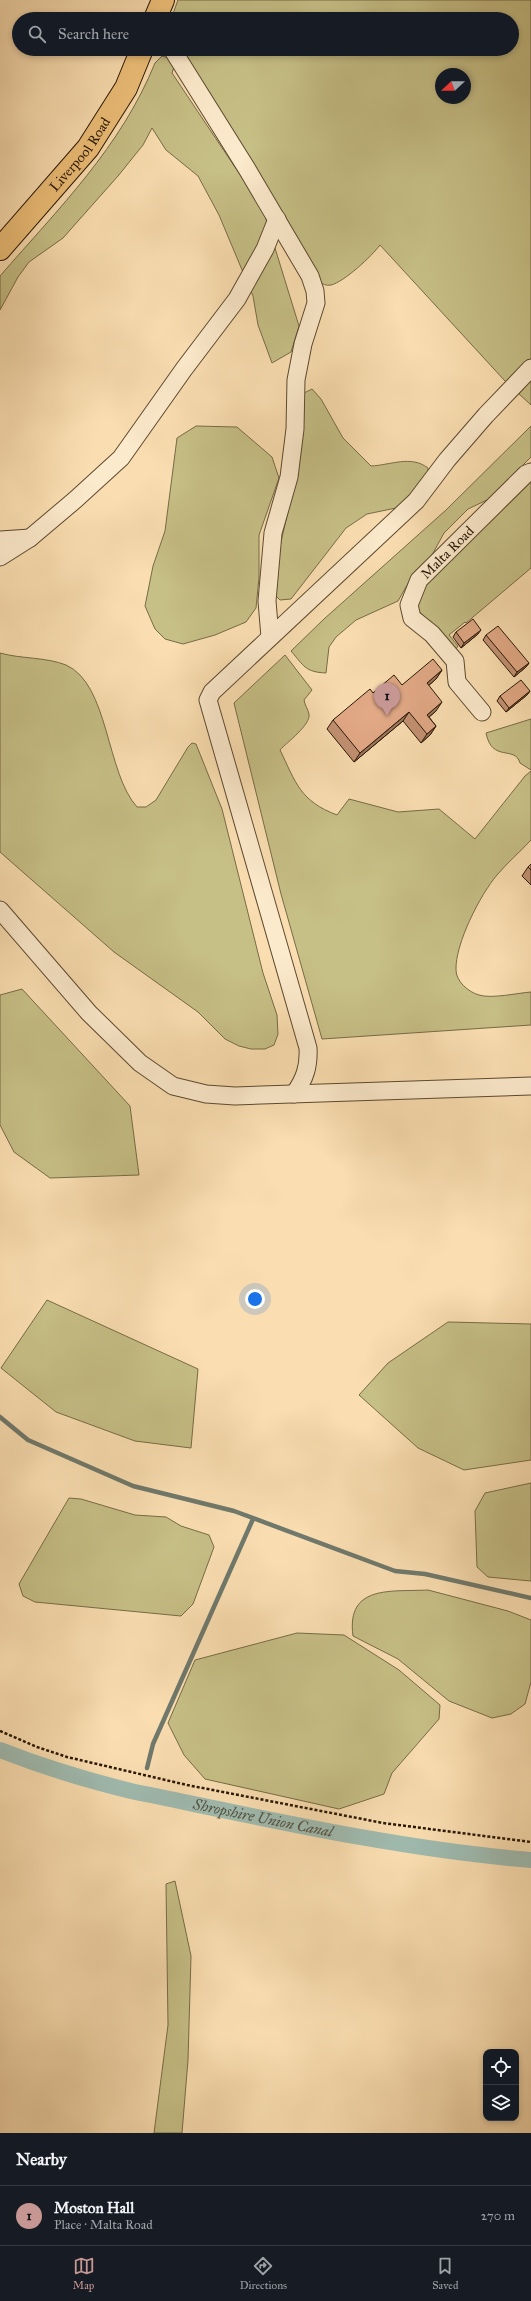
<!DOCTYPE html>
<html lang="en">
<head>
<meta charset="utf-8">
<style>
	:root { --surface:#171b24; --page:#242831; --text:#f1f3f6; --muted:#9ea1a6; --line:#363941; --accent:#c59692 }
	body { margin:0; font-family:"IM FELL Great Primer",serif; background:var(--page); color:var(--text) }
	.controls { position:absolute; right:12px; bottom:12px; display:grid; overflow:hidden; border-radius:8px; box-shadow:0 2px 6px #0003 }
	.controls button { width:36px; height:36px; display:grid; place-items:center; padding:0; border:0; border-bottom:1px solid var(--line); background:var(--surface); color:var(--text); font:20px sans-serif }
	.compass { position:absolute; left:435px; top:68px; width:36px; height:36px; border-radius:50%; background:var(--surface); box-shadow:0 2px 6px #0003; rotate:248deg }
	.you { position:absolute; left:255px; top:1299px; width:14px; height:14px; margin:-10px; border:3px solid #fff; border-radius:50%; background:#1a73e8; box-shadow:0 0 0 6px #1a73e833 }
	.badge { display:grid; place-items:center; width:26px; height:26px; border-radius:50%; background:var(--accent); color:#111; font-size:13px; font-weight:700 }
	.pin { position:absolute; translate:-50% -33px; filter:drop-shadow(0 1px 2px #0008) }
	.pin::after { content:''; position:absolute; top:21px; width:14px; height:12px; background:inherit; clip-path:polygon(0 0,100% 0,50% 100%) }
	.list { margin:0; padding:0; list-style:none }
	h2 { display:flex; justify-content:space-between; align-items:center; height:52px; margin:0; padding:0 16px; font-size:17px }
	h2 small { font-size:13px; font-weight:400; color:var(--muted) }
	.list li { display:grid; grid-template-columns:26px 1fr auto; gap:12px; align-items:center; box-sizing:border-box; height:60px; padding:0 16px; border-top:1px solid var(--line) }
	.list b { display:block; font-size:15px; white-space:nowrap }
	.list p { margin:0; font-size:13px; white-space:nowrap; color:var(--muted) }
	.list em { font-size:13px; font-style:normal; color:var(--muted) }
	.icon { flex:none; width:22px; height:22px; fill:none; stroke:currentColor; stroke-width:2; stroke-linecap:round; stroke-linejoin:round }
	.map { position:relative; flex:none; width:531px; height:2133px; overflow:hidden }
	.search { position:absolute; background:var(--surface); box-shadow:0 2px 6px #0003; left:12px; right:12px; top:12px; height:44px; display:flex; align-items:center; gap:10px; box-sizing:border-box; padding:0 14px; border-radius:22px; color:var(--muted); font-size:15px }
	.sheet { height:112px; background:var(--surface) }
	nav { display:flex; justify-content:space-around; align-items:center; box-sizing:border-box; height:56px; border-top:1px solid var(--line); background:var(--surface); font-size:11px; color:var(--muted) }
	nav a { display:grid; justify-items:center; gap:2px }
	nav .on { color:var(--accent) }
	.map>svg:first-child { display:block }
	.green { fill:#c6bf86; stroke:#776b46; fill-rule:evenodd }
	.lines { fill:none; stroke-linecap:round; stroke-linejoin:round }
	.stream { stroke:#6f796c; stroke-width:4.5 }
	.canal { stroke:#9fbbb0; stroke-width:16 }
	.minor-casing { stroke:#5c4930; stroke-width:19 }
	.highway-casing { stroke:#281705; stroke-width:24 }
	.path { stroke:#281705; stroke-width:2.5; stroke-dasharray:3 2; stroke-linecap:butt }
	.minor { stroke:#fceacc; stroke-width:17 }
	.highway { stroke:#edbf78; stroke-width:22 }
	.wall { fill:#c29173; stroke:#281705 }
	.shaded-wall { fill:#9e765e; stroke:#281705 }
	.building { fill:#e2a986; stroke:#281705 }
	.labels { text-anchor:middle; dominant-baseline:central; stroke-width:4; stroke-linejoin:round; paint-order:stroke }
	.street-label { font-size:14px; fill:#281705; stroke:#fceacc }
	.water-label { font-size:15px; font-style:italic; fill:#525041; stroke:#fceacc }
</style>
</head>
<body>
<div class="map">
<svg width="531" height="2133" viewBox="0 0 531 2133">
	<rect width="100%" height="100%" fill="#fadeb1"/>
	<filter id="stains"><feTurbulence type="fractalNoise" baseFrequency=".005" numOctaves="4"/><feColorMatrix values="0 0 0 0 .2 0 0 0 0 .09 0 0 0 0 .02 0 0 0 .5 -.17"/></filter>
	<radialGradient id="worn" r=".72"><stop offset=".6" stop-color="#630" stop-opacity="0"/><stop offset="1" stop-color="#630" stop-opacity=".3"/></radialGradient>
	<path class="green" d="M178 0H531V405L505 381 380 245C372 256 344 282 331 285 326 286 323 284 319 282L176 49H512V19H171ZM441 74H465V98H441Z
		M162 56 169 58 174 67 172 73 263 209 299 326 291 352 272 363 258 325 253 296 219 215 198 176 166 150 152 128 143 145 118 176 63 238 29 262 18 277 0 310V276C59 208 121 147 155 63Z
		M312 389 321 399 343 438 371 466C391 465 411 455 428 468V475L411 499 396 508 367 514 346 528 291 599 280 600 273 593 280 546 294 486 304 393Z
		M196 426 237 427 272 457 279 478 259 535V577L256 608 246 622 215 635 183 644 165 639 155 629 145 606 153 566 165 531 177 438Z
		M531 426V457L489 499 468 509 444 533 432 555 414 573 398 601 356 620 336 637 329 647 326 673C305 672 304 666 291 651L324 619 446 510Z
		M531 481V568L466 623 465 622 449 635 458 646 456 649 449 648 419 611 416 602 430 576Z
		M0 653C21 659 46 657 66 665 109 684 106 773 137 807H146L156 800 188 747 192 743 196 744 222 809 263 973 277 1015 278 1034 274 1045 265 1049H251L239 1046 225 1039 198 1012 114 952 0 852Z
		M285 655 312 690 304 700C305 706 308 709 309 714 311 725 287 742 280 750 296 783 300 801 337 815L349 799 398 812 439 809 475 839 525 776 531 771V840C520 852 507 863 497 875 480 895 455 944 456 970 456 981 468 992 479 995 491 999 518 993 531 992V1025L322 1039 281 894 234 703Z
		M531 719V770L520 763C515 745 492 763 486 733Z
		M22 989 130 1106 139 1175 50 1178 14 1152 0 1125V995Z
		M47 1300 198 1369 191 1448 135 1441 56 1412 1 1368Z
		M448 1322 531 1324V1460L464 1470 418 1448 359 1395 388 1363Z
		M531 1483V1581L488 1577 477 1567 475 1511 485 1493Z
		M69 1498 81 1499 135 1515 166 1517 181 1526 209 1535 214 1547 193 1604 181 1616 35 1602 23 1596 19 1584Z
		M428 1590 508 1611 531 1620V1682L525 1704 511 1714 492 1718 449 1701 398 1659 353 1636C346 1584 392 1592 428 1590Z
		M297 1633 344 1635 399 1670 440 1705 439 1719 392 1773 384 1794 339 1809 205 1779 184 1755 168 1723 195 1660Z
		M175 1881 191 1956 188 2060 182 2133H154L168 2025 166 1884Z"/>
	<g class="lines">
		<path class="stream" d="M0 1417 28 1440 133 1486 234 1511 395 1571 425 1574 531 1598
			M147 1768 153 1744 253 1519"/>
		<path class="canal" id="s1" d="M0 1750C43 1767 86 1780 131 1791 263 1818 396 1849 531 1860"/>
		<defs>
			<g id="minor">
				<path d="M172 49 247 169 310 276 315 291 316 303 303 344 296 380 295 429 289 477 273 533 267 601 270 637"/>
				<path d="M0 540 30 538"/>
				<path d="M0 557 30 538 75 500 121 458 184 369 237 299 265 249 277 219"/>
				<path id="s2" d="M482 712 457 682 455 661 432 634 412 618 409 605 419 580 526 474 531 472"/>
				<path d="M0 910 89 1013 140 1063 173 1086 206 1094 235 1096 531 1086"/>
				<path d="M294 1094C305 1079 309 1066 308 1048L208 700 212 692 416 501 447 460 486 415 531 368"/>
			</g>
			<g id="highway">
				<path d="M155 19 163 0"/>
				<path id="s3" d="M0 249 88 148 126 88 142 49"/>
			</g>
		</defs>
		<use href="#minor" class="minor-casing"/>
		<use href="#highway" class="highway-casing"/>
		<path class="path" d="M0 1731 37 1747 67 1757 187 1785 383 1823 531 1842"/>
		<use href="#minor" class="minor"/>
		<use href="#highway" class="highway"/>
	</g>
	<path class="wall" d="M456 632 478 634 461 648 453 637Z
		M486 635 529 663 526 667 514 677 483 640Z
		M442 670 436 679 428 686 436 711 429 717 436 726 430 735 421 743 403 721 354 762 327 729 333 720 373 693 402 685Z
		M530 691 527 695 506 712 497 701 500 696Z
		M531 864V885L522 876 528 867Z"/>
	<path class="shaded-wall" d="M481 630 478 634 461 648 464 643Z
		M529 663 526 667 514 677 517 672Z
		M442 670 436 679 421 692 427 683Z
		M530 691 527 695 506 712 509 708Z
		M442 702 436 711 421 724 427 715Z
		M409 712 403 721 354 762 360 753Z
		M436 726 430 735 421 743 427 734Z"/>
	<path class="building" d="M473 619 481 630 464 643 456 632Z
		M498 626 529 663 517 672 486 635Z
		M433 659 442 670 427 683 442 702 427 715 436 726 427 734 409 712 360 753 333 720 370 689 373 693 394 675 402 685Z
		M521 680 530 691 509 708 500 696Z
		M531 864V870L528 867Z"/>
	<g class="labels">
		<g class="street-label">
			<text stroke="none"><textPath href="#s3" startOffset="124">Liverpool Road</textPath></text>
			<text stroke="none"><textPath href="#s2" startOffset="201">Malta Road</textPath></text>
		</g>
		<g class="water-label">
			<text stroke="none"><textPath href="#s1" startOffset="272">Shropshire Union Canal</textPath></text>
		</g>
	</g>
	<rect width="100%" height="100%" filter="url(#stains)"/>
	<rect width="100%" height="100%" fill="url(#worn)"/>
</svg>
<div class="controls">
<button><svg class="icon" aria-label="locate" viewBox="0 0 24 24"><circle cx="12" cy="12" r="6"/><path d="M12 2v4M12 18v4M2 12h4M18 12h4"/></svg></button>
<button><svg class="icon" aria-label="layers" viewBox="0 0 24 24"><path d="M12 4l9 5-9 5-9-5zM3 14l9 5 9-5"/></svg></button>
</div>
<svg class="compass" viewBox="-18 -18 36 36"><path d="M0-13l5 13h-10z" fill="#e53935"/><path d="M0 13l5-13h-10z" fill="#9ea1a6"/></svg>
<div class="you"></div>
<div class="pin badge" style="left:387px;top:716px">1</div>
<div class="search"><svg class="icon" aria-label="search" viewBox="0 0 24 24"><circle cx="10" cy="10" r="6"/><path d="M15 15l6 6"/></svg>Search here</div>
</div>
<section class="sheet">
<h2>Nearby<small></small></h2>
<ul class="list">
<li><span class="badge">1</span><div><b>Moston Hall</b><p>Place · Malta Road</p></div><em>270 m</em></li>
</ul>
</section>
<nav>
<a class="on"><svg class="icon" aria-label="map" viewBox="0 0 24 24"><path d="M3 6l6-2 6 2 6-2v14l-6 2-6-2-6 2zM9 4v14M15 6v14"/></svg>Map</a>
<a><svg class="icon" aria-label="directions" viewBox="0 0 24 24"><path d="M12 3l9 9-9 9-9-9zM9 14v-3h6M13 9l2 2-2 2"/></svg>Directions</a>
<a><svg class="icon" aria-label="saved" viewBox="0 0 24 24"><path d="M7 4h10v16l-5-4-5 4z"/></svg>Saved</a>
</nav>
</body>
</html>
